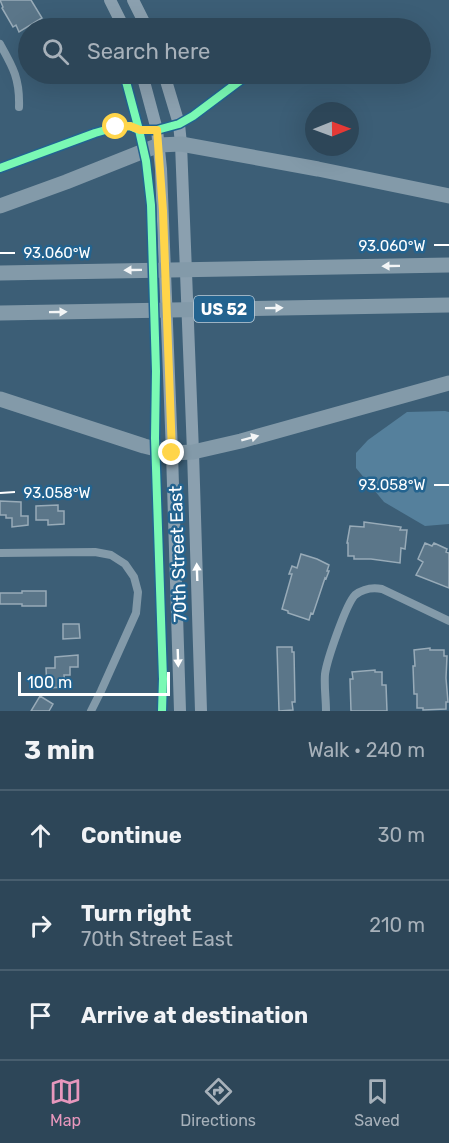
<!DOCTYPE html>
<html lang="en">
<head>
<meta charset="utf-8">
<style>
	:root { --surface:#2d4658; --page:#354d5e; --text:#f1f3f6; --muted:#a7b1ba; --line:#485e6e; --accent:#e797bd }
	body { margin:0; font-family:Rubik,sans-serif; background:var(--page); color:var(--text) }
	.compass { position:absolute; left:305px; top:102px; width:54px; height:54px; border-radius:50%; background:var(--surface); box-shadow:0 6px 24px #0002; rotate:89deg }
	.scale { position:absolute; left:18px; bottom:15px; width:152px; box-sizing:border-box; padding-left:6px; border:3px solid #fff; border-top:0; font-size:16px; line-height:21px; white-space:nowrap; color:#fff; -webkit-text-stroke:4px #23638f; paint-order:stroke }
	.stop { position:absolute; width:18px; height:18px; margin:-14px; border:4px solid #ffd54a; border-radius:50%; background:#fff }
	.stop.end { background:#ffd54a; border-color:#fff; box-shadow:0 2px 6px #0008 }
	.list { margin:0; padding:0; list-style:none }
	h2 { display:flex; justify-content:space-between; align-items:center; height:78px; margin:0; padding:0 24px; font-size:26px }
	h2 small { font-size:20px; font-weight:400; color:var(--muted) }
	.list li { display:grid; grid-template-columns:39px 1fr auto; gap:18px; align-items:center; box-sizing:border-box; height:90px; padding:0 24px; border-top:2px solid var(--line) }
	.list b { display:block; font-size:22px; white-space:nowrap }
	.list p { margin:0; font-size:20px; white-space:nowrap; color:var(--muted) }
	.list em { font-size:20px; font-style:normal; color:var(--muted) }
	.icon { flex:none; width:33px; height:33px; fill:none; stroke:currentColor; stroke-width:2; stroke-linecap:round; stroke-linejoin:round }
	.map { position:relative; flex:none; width:449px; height:711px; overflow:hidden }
	.search { position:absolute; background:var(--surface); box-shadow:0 6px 24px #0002; left:18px; right:18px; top:18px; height:66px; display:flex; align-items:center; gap:15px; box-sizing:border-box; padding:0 21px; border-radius:33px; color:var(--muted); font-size:22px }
	.sheet { height:348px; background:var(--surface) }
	nav { display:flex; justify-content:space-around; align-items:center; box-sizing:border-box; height:84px; border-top:2px solid var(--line); background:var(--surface); font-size:16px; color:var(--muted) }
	nav a { display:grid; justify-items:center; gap:3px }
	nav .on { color:var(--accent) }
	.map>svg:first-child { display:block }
	.water { fill:#55809c }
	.building { fill:#5b7689; stroke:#98abb8; stroke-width:1.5 }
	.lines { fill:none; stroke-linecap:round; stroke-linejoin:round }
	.minor { stroke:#839aa9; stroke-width:8 }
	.secondary { stroke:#8ba0af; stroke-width:12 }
	.motorway { stroke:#839aa9; stroke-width:15 }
	.cycleway-casing { stroke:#23638f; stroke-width:11 }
	.cycleway { stroke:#7af9b4; stroke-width:8 }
	.oneway { fill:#f3f5f6 }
	.oneway2 { fill:#fff }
	.route { stroke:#ffd54a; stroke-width:8 }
	.ticks { fill:none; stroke:#fff; stroke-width:2 }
	.labels { text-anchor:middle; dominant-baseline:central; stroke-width:5; stroke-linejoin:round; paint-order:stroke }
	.shield { fill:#23638f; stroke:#bdd0dd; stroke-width:1.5 }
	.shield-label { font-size:16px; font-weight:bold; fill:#fff }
	.street-label { font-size:18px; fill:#fff; stroke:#23638f }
	.ticks-label { font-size:15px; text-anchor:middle; fill:#fff; stroke:#23638f; stroke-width:5; stroke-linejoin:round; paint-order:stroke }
</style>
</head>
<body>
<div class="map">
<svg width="449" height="711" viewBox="0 0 449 711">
	<rect width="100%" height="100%" fill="#3c5e76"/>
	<path class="water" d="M445 411 449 412V524L425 526 384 502 356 468V453L368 440 407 412Z"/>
	<path class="building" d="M0 0H31L42 18 19 32 16 25 13 27 2 8 3 7Z
		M0 501 21 502V516H28V525L12 527V518H6V515H0Z
		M58 505V511H64V524L48 525V520H36V506Z
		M364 522 401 527 400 530H407L405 549 401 548 400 563 371 559H354V556H348V543H347L350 526 364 527Z
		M425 543 432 546 434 543 447 549 446 552 449 553V588L416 575 423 562 418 559Z
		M301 554 317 559 329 565 327 571H329L326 579 325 578 313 614 311 613 309 620 288 613V611L282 609 292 574H289L292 566 297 568Z
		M22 591H46V606H22V604H0V593H22Z
		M63 624H79L80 638 63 639Z
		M277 647H292V652H294L295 702H292L293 710 279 711Z
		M430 648V650H444V656H447L446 678 448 702H446V709L423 710V708H417V694H414L413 666H415L414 650Z
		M78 655V667H70V675H64L65 687 47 688 46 668H55V657Z
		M375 670V672H382V685H386L387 711H351L350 679H353L352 672Z
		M40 696 53 704 49 711H31Z"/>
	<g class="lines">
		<path class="minor" d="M0 44C13 67 20 79 19 107
			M0 553 95 552 111 555 125 564 134 577 138 592 136 613 101 691 91 711
			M326 711C326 699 324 686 325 674 327 660 346 604 355 595 363 589 372 587 382 589L449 621"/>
		<path class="secondary" d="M110 0 124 28
			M133 0 147 28
			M142 74 157 130 161 169 172 453 180 711
			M164 74 179 124 181 144 193 452 201 711"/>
		<path class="motorway" d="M0 206 66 182 159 145 181 144 318 169 449 196
			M0 273 449 265
			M0 313 449 305
			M0 399 144 446 172 453 193 452 241 441 449 383"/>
		<defs>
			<path id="cycleway" d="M124 74 139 130 146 161 151 205 156 371 155 438 163 679 162 711
				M0 168 95 133 116 127 130 126 139 130H157L179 124 193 116 245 77 255 74"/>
		</defs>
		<use href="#cycleway" class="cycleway-casing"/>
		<use href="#cycleway" class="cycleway"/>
	</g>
	<defs><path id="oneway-solid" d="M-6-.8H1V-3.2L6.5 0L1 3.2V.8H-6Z" transform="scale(1.5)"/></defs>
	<g class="oneway">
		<use href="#oneway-solid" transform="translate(391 266) rotate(179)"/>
		<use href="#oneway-solid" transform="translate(133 270) rotate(179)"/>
		<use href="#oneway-solid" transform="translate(274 308) rotate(-1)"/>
		<use href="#oneway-solid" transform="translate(58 312) rotate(-1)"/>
		<use href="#oneway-solid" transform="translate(250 438) rotate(-15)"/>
	</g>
	<g class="oneway2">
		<use href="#oneway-solid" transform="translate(197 572) rotate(-92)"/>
		<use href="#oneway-solid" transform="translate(178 658) rotate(88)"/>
	</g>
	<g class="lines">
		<path class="route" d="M116 127 130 126 140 130H157L163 211 172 453"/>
	</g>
	<path class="ticks" d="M434 245H449M0 253H15M434 485H449M0 493 15 492"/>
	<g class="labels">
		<rect class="shield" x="194" y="296" width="60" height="26" rx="4.5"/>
		<g class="shield-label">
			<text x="224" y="309">US 52</text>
		</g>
		<g class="street-label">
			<text transform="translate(178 554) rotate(-92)">70th Street East</text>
		</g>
	</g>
	<g class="ticks-label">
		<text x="392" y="251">93.060°W</text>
		<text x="57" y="258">93.060°W</text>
		<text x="392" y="490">93.058°W</text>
		<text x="57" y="498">93.058°W</text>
	</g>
</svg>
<svg class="compass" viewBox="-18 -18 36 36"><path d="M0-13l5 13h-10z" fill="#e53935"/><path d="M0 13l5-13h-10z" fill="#a7b1ba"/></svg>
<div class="scale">100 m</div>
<div class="stop" style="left:116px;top:127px"></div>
<div class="stop end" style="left:172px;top:453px"></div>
<div class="search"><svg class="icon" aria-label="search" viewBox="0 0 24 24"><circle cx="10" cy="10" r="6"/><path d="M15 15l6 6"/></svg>Search here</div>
</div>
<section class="sheet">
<h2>3 min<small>Walk · 240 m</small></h2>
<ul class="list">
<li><svg class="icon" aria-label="ahead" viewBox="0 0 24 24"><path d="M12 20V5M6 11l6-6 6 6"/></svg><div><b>Continue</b></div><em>30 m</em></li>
<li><svg class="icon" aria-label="right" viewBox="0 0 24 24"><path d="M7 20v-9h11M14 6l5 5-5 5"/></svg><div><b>Turn right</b><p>70th Street East</p></div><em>210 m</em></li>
<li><svg class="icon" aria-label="arrive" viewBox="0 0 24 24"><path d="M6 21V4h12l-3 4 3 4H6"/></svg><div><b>Arrive at destination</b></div></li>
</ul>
</section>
<nav>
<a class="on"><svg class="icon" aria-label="map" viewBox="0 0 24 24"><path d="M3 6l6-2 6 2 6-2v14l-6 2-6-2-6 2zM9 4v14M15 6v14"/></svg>Map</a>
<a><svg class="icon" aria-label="directions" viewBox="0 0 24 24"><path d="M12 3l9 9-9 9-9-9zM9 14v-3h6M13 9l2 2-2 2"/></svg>Directions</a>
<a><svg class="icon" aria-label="saved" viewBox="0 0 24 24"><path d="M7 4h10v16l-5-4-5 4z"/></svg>Saved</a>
</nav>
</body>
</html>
